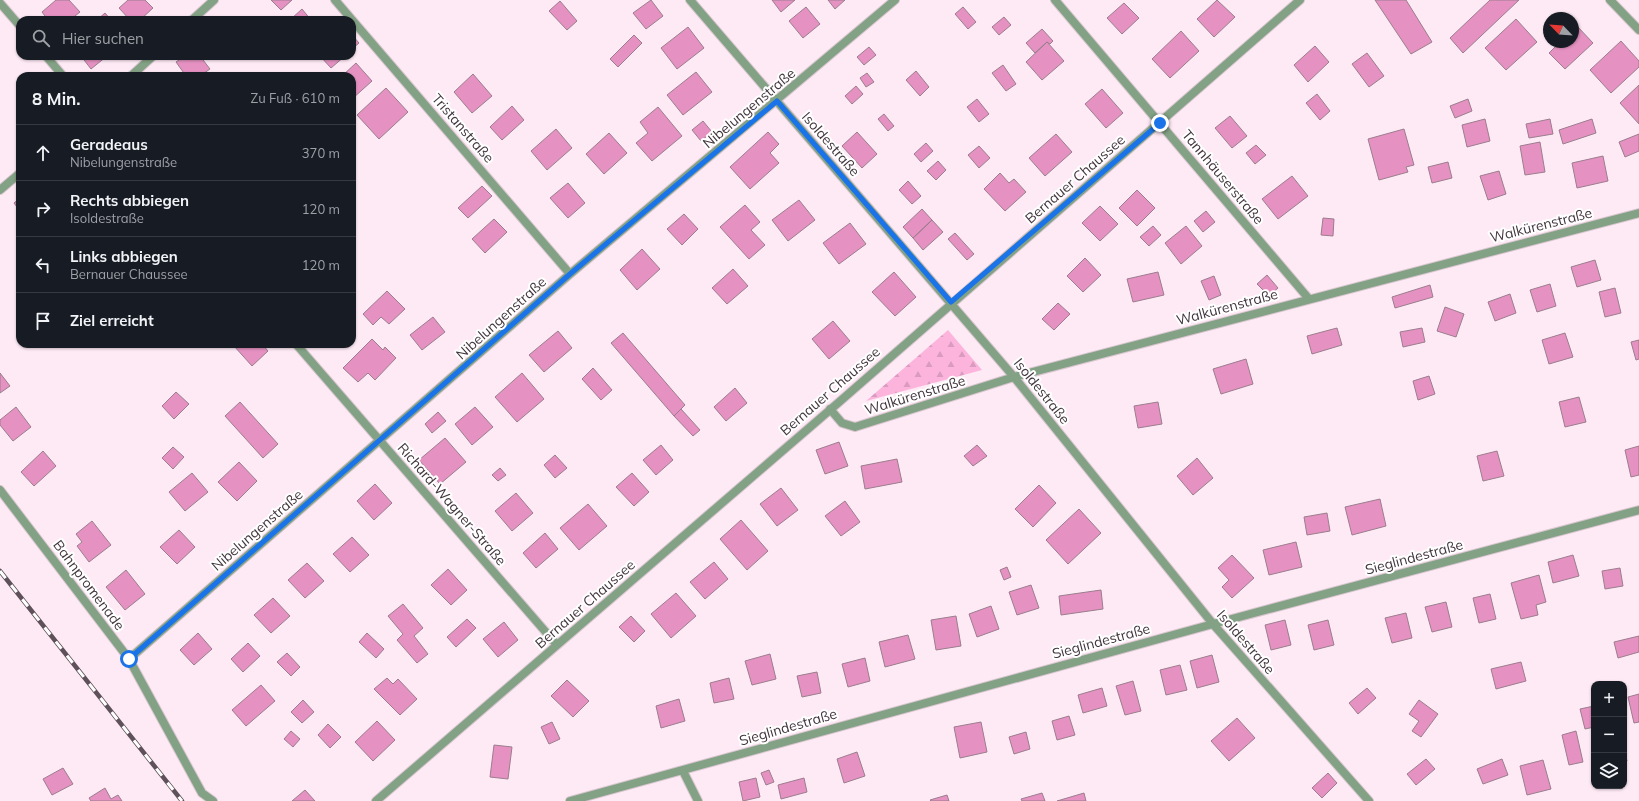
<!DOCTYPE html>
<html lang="de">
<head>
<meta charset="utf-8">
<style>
	:root { --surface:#171b24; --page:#242831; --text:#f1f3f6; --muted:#9ea1a6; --line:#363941 }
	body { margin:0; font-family:Mulish,sans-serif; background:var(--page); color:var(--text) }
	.controls { position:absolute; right:12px; bottom:12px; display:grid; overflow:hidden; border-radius:8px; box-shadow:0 1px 3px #0004 }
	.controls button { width:36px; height:36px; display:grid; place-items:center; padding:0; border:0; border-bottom:1px solid var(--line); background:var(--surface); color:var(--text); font:20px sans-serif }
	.compass { position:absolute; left:1543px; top:12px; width:36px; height:36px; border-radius:50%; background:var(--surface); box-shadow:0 1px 3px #0004; rotate:295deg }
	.stop { position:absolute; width:12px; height:12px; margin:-9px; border:3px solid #1a73e8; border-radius:50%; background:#fff }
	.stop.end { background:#1a73e8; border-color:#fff; box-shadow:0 1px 4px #0008 }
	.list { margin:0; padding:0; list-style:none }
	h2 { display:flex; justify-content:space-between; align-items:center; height:52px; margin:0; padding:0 16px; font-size:17px }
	h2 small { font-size:13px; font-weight:400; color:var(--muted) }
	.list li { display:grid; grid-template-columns:26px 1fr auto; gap:12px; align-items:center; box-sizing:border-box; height:56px; padding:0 16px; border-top:1px solid var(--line) }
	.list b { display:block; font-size:15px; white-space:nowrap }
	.list p { margin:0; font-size:13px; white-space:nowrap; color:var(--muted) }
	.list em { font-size:13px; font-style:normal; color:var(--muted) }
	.icon { flex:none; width:22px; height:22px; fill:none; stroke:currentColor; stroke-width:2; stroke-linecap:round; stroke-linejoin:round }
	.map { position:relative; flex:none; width:1639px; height:801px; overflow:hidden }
	.search { position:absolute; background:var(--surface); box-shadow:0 1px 3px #0004; left:16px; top:16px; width:340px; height:44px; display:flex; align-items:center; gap:10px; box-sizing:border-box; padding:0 14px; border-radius:12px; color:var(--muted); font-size:15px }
	.panel { position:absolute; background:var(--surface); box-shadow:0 1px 3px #0004; left:16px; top:72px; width:340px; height:276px; border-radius:12px }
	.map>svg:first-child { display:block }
	.forest { fill:url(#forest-firs) }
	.building { fill:#e592c2; stroke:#9b7d8d }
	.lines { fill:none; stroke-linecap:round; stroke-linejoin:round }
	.minor-casing { stroke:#d8c6d0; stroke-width:10 }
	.minor { stroke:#83a184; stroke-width:8 }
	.rail-casing { stroke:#5f5159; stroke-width:4.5 }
	.rail { stroke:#fff; stroke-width:3; stroke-dasharray:9; stroke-linecap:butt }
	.route { stroke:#1a73e8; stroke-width:5 }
	.labels { text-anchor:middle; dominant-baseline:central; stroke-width:4; stroke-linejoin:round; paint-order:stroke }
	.street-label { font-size:14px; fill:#42353d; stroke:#fff }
</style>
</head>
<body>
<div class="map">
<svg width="1639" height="801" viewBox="0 0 1639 801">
	<defs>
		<pattern id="forest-firs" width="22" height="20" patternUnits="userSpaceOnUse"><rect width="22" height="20" fill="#fcb4dd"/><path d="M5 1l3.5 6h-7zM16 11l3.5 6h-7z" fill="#d99bbf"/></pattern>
	</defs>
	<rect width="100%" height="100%" fill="#feeaf5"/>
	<path class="forest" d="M948 330 982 370 866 401Z"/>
	<path class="building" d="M56 0H69L80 12 70 20H48L42 12Z
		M128 0H145L153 8 140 20H130L119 8Z
		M271 0H292L281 10Z
		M651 0 663 16 646 29 633 13Z
		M772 0H795L781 12Z
		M828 0H845L835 9Z
		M1217 0 1235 17 1214 37 1197 19Z
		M1375 0H1406L1432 42 1411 54Z
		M1490 0H1519L1463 53 1450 38Z
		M560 1 577 21 567 30 549 11Z
		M1124 3 1139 18 1122 34 1107 18Z
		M806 7 820 24 803 38 789 21Z
		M963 7 976 22 968 29 955 14Z
		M302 9 311 20H290Z
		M105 13 111 20H97Z
		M1004 17 1011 25 999 35 992 27Z
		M1516 19 1537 42 1506 70 1485 48Z
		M1577 26 1593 43 1565 69 1549 53 1560 42H1573V30Z
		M688 27 704 48 677 69 661 48Z
		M1042 29 1053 41 1050 44 1047 42 1035 53 1026 43Z
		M1181 31 1199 51 1170 78 1152 59Z
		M352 35 359 43 352 49Z
		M634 35 642 43 618 67 610 59Z
		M1621 41 1639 61V67L1611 93 1590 70Z
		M1047 42 1064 61 1042 80 1026 62Z
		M1315 46 1329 62 1308 82 1294 65Z
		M869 47 876 55 864 65 857 57Z
		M1367 53 1384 76 1369 87 1352 64Z
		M81 56H107L91 69Z
		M185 56H200L210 69 200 76H186L176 62Z
		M320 56H345L331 68Z
		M356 63 372 81 352 99V76H342Z
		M1003 65 1016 84 1006 91 992 73Z
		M916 71 929 87 920 96 906 80Z
		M696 72 712 92 683 115 667 95Z
		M867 73 874 82 866 87 860 78Z
		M473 74 492 96 472 113 454 92Z
		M1639 85V124L1620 103Z
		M856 86 863 94 852 104 845 96Z
		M386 88 408 112 379 139 357 115Z
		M1102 89 1123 113 1106 128 1085 104Z
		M1317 94 1330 111 1320 120 1306 103Z
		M977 99 989 114 979 122 967 107Z
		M1468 99 1472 111 1455 118 1450 106Z
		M512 106 524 120 502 140 490 127Z
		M658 107 682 136 652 161 636 143 648 133 640 122Z
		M884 114 894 126 888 131 878 119Z
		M1230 116 1247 136 1232 148 1215 128Z
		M1485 119 1490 141 1467 147 1462 125Z
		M1550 119 1553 134 1529 138 1526 124Z
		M1592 119 1596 133 1563 144 1559 130Z
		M703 121 712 132 701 141 692 130Z
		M556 129 572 148 547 170 531 151Z
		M1404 129 1414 165 1406 167 1408 172 1379 180 1368 139Z
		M768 132 779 144 770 153 779 163 750 189 730 167Z
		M857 132 877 154 862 168 842 146Z
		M609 133 627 153 604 174 586 154Z
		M1056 134 1072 152 1045 176 1029 158Z
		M1639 134V151L1625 157 1619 142Z
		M1540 142 1545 172 1525 175 1520 146Z
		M926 143 933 151 921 162 914 154Z
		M1256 145 1266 155 1255 164 1246 153Z
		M979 146 990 158 979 168 968 155Z
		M1603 156 1608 181 1577 188 1572 163Z
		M938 161 946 170 936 180 927 171Z
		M1448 162 1452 178 1432 183 1428 167Z
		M1499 171 1506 194 1488 200 1480 176Z
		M1000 173 1009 183 1014 179 1026 192 1005 211 984 189Z
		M1292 176 1308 196 1278 219 1262 199Z
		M908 181 921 196 912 204 899 190Z
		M568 183 585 203 568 218 550 198Z
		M482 186 492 196 468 218 458 208Z
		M1137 190 1155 208 1137 226 1119 208Z
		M20 198V211L14 203Z
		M799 200 815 220 788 241 772 220Z
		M745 205 760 222 751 230 765 245 749 259 720 227Z
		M1100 206 1118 224 1100 241 1082 223Z
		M922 209 932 220 913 238 903 227Z
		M1206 211 1215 222 1203 232 1194 221Z
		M684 214 698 229 682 245 667 229Z
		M1323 218 1334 219 1333 236 1321 235Z
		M494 219 507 232 485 253 472 239Z
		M932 220 943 232 923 250 913 238Z
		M850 223 866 244 839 264 823 243Z
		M1153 226 1161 235 1149 246 1140 237Z
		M1186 226 1202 246 1181 264 1165 243Z
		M955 233 974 254 967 260 948 239Z
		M642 249 660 269 637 290 620 270Z
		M1085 258 1101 275 1083 292 1067 276Z
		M1595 260 1601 280 1577 287 1571 267Z
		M733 269 748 286 727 304 712 288Z
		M894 272 916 297 895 316 872 292Z
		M1158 272 1164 295 1133 302 1127 279Z
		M1267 275 1278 288 1269 296 1257 284Z
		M1214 276 1221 295 1209 300 1201 281Z
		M1550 284 1556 306 1537 312 1530 290Z
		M1430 285 1433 297 1395 308 1392 297Z
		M1615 288 1621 313 1605 317 1599 292Z
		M387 291 405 309 389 324 381 317 373 325 363 314Z
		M1510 294 1516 313 1495 321 1488 302Z
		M1058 303 1070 314 1054 330 1042 319Z
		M1445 307 1464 314 1456 337 1437 331Z
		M433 317 445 332 422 350 410 335Z
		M833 321 850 341 829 359 812 339Z
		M1337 328 1342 345 1312 354 1307 336Z
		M1422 328 1425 342 1403 347 1400 332Z
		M558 331 572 348 544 372 529 355Z
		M623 333 685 405 674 416 611 343Z
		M1565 333 1573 357 1549 364 1542 340Z
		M372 339 383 350 385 347 396 358 375 380 368 373 358 382 343 368Z
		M1639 340V359L1636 360 1631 342Z
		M235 344H262L268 351 252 366 234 346Z
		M1246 359 1253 384 1221 394 1213 369Z
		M593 368 612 390 601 400 582 379Z
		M0 373 10 386 0 393Z
		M522 373 544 399 517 422 495 397Z
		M1429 376 1435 394 1418 400 1413 381Z
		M735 388 747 403 726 421 714 407Z
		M176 392 189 404 174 419 162 406Z
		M1579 397 1586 422 1565 427 1559 402Z
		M240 402 278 444 263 458 225 416Z
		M1158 402 1162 424 1138 428 1134 406Z
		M16 407 31 427 13 441 0 425V420Z
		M475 407 493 427 472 445 455 424Z
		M681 409 700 430 693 436 674 416Z
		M438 412 446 421 432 433 425 424Z
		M445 438 466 462 440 484 419 460Z
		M839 442 848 466 825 474 816 450Z
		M661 445 673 460 656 475 643 460Z
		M977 445 987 456 973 466 964 456Z
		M1639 446V475L1631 477 1625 450Z
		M173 447 184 457 173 469 162 458Z
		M43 451 56 466 34 486 21 472Z
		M1497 451 1504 476 1483 481 1477 456Z
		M555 455 567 468 555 478 544 465Z
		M1197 458 1213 478 1193 495 1177 476Z
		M897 459 902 482 865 489 861 466Z
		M239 462 257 481 237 501 218 482Z
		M500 468 506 475 498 481 492 475Z
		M192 473 208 492 185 511 169 492Z
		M632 473 649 492 634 506 616 487Z
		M375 484 392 503 374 520 357 501Z
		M1039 485 1056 503 1033 527 1015 509Z
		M781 488 798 510 777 526 760 504Z
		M516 493 533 513 512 531 495 511Z
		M1380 499 1386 526 1352 535 1345 507Z
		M845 501 860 522 841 536 825 516Z
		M588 504 607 526 579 550 560 528Z
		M1079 509 1101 533 1068 564 1046 540Z
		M1327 513 1330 531 1307 535 1304 517Z
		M741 520 768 551 747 570 720 539Z
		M92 521 111 545 89 562 77 546 82 542 76 534Z
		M179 530 195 547 177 564 160 547Z
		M545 533 558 549 536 568 523 553Z
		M352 537 369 555 350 572 333 554Z
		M1296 542 1302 567 1269 575 1263 550Z
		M1232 555 1254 578 1232 598 1222 587 1229 580 1218 568Z
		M1573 555 1579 576 1553 583 1548 562Z
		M714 562 728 579 705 599 690 582Z
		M307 563 324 581 305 598 288 580Z
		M1007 567 1011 577 1004 580 1000 570Z
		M1620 568 1623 586 1605 589 1602 571Z
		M448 569 467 590 451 605 431 585Z
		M126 570 145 594 125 610 106 587Z
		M1539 575 1546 602 1536 605 1538 615 1521 619 1511 583Z
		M1031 585 1039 608 1017 615 1009 592Z
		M1101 590 1103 609 1061 615 1059 596Z
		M676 593 696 616 671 638 651 614Z
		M1490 594 1496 619 1479 623 1473 598Z
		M273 598 290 616 271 633 254 615Z
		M1446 602 1452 627 1432 632 1425 607Z
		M403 604 423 628 414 636 428 654 417 663 397 640 403 634 388 616Z
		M991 606 999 629 977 637 969 614Z
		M1406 613 1412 638 1392 643 1385 618Z
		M631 616 645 631 634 642 619 627Z
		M956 616 961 646 936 650 931 620Z
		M467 619 476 628 456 647 447 637Z
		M1285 620 1291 645 1271 650 1265 625Z
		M1328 620 1334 645 1314 650 1308 625Z
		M504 622 518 640 498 657 483 639Z
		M198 633 212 649 194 665 180 650Z
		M367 633 384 649 376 658 359 642Z
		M908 635 915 659 885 667 879 642Z
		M1639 636V652L1618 658 1614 642Z
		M248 643 260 656 243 672 231 659Z
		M287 653 300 667 291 676 277 662Z
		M770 654 776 679 752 685 745 661Z
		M1212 655 1219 682 1197 688 1190 661Z
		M865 658 870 681 848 687 842 664Z
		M1521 662 1526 681 1496 689 1491 669Z
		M1180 665 1187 690 1166 695 1160 670Z
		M817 672 821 693 802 697 797 676Z
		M387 678 393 684 398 679 417 699 400 715 374 689Z
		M729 678 734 699 714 703 710 683Z
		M567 680 589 701 573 717 551 696Z
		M1133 681 1141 711 1125 715 1116 686Z
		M261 685 275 701 246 726 232 710Z
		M1102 688 1107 706 1083 713 1078 695Z
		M1367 688 1376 698 1358 714 1349 703Z
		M1639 694V722L1634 723 1628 697Z
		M679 699 685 721 661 728 656 706Z
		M303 700 314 712 302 723 291 712Z
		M1419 700 1438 714 1421 737 1412 731 1419 721 1409 714Z
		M1594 706V727L1585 729 1580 709Z
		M1069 716 1075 735 1057 740 1052 721Z
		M1237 718 1255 738 1229 761 1211 741Z
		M377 721 395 740 373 761 355 742Z
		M552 722 560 739 549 744 541 727Z
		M981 722 987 752 960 758 954 727Z
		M328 724 341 737 330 748 318 735Z
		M291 731 300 739 293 747 284 739Z
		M1576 731 1583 762 1569 765 1562 735Z
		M1026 732 1030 749 1014 754 1009 737Z
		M494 745 512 747 508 779 490 777Z
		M1624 750 1627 761 1624 762Z
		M857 752 865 776 844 783 837 759Z
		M1426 759 1435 769 1416 785 1407 774Z
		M1502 759 1508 775 1483 784 1477 769Z
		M1543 760 1551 789 1527 795 1520 766Z
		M63 768 73 784 52 795 43 779Z
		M769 770 774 782 766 785 761 773Z
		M1328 773 1337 783 1322 798 1312 788Z
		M756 778 760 797 743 801 739 782Z
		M804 778 807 792 781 799 778 785Z
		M105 788 111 799 118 795 122 801H91L89 798Z
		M305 790 315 801H292Z
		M1042 793 1045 801H1022L1021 799Z
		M1084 793 1086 801H1057Z
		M947 795 949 801H931L930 800Z"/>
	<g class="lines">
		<defs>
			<path id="minor" d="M335 0 570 274
				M690 0 1014 377 1213 624 1369 801
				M1055 0 1309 299
				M1610 0 1639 30
				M0 3 20 26
				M192 20 214 0
				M46 56 63 76
				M131 76 153 56
				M0 190 20 173
				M296 344 557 645
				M830 409 842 423 855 427 1014 377 1639 213
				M0 490 129 659 202 793 213 801
				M129 659 570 274 895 0
				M683 771 698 801
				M376 801 838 403 1300 0
				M570 801 1213 624 1639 510"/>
		</defs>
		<use href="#minor" class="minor-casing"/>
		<use href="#minor" class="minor"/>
		<defs>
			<path id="rail" d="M0 571 182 801"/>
		</defs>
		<use href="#rail" class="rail-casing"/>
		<use href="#rail" class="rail"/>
	</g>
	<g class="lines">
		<path class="route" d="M129 659 570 274 777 101 951 302 1160 123"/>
	</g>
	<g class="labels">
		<g class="street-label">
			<text transform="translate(749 108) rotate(-40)">Nibelungenstraße</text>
			<text transform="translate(463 128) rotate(49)">Tristanstraße</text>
			<text transform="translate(831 144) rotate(49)">Isoldestraße</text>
			<text transform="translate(1223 177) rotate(50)">Tannhäuserstraße</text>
			<text transform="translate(1075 179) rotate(-41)">Bernauer Chaussee</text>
			<text transform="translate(1541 225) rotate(-14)">Walkürenstraße</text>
			<text transform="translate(1227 307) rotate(-15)">Walkürenstraße</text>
			<text transform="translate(501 318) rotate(-42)">Nibelungenstraße</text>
			<text transform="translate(830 391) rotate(-41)">Bernauer Chaussee</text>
			<text transform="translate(1042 391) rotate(51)">Isoldestraße</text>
			<text transform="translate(915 395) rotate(-17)">Walkürenstraße</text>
			<text transform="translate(452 504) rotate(49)">Richard-Wagner-Straße</text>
			<text transform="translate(257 530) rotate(-41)">Nibelungenstraße</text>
			<text transform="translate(1414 557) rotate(-15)">Sieglindestraße</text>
			<text transform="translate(89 585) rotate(53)">Bahnpromenade</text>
			<text transform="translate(585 604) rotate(-41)">Bernauer Chaussee</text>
			<text transform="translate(1101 641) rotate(-15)">Sieglindestraße</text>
			<text transform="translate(1246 642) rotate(49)">Isoldestraße</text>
			<text transform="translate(788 727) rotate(-16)">Sieglindestraße</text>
		</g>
	</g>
</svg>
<div class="controls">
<button>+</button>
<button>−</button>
<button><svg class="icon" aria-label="layers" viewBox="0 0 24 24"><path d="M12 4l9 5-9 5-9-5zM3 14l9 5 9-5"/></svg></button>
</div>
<svg class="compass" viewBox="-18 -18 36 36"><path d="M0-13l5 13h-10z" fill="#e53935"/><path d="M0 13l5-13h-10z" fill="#9ea1a6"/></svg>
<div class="stop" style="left:129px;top:659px"></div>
<div class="stop end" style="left:1160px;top:123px"></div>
<div class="search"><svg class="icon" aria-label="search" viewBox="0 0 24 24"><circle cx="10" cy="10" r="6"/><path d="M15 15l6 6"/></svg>Hier suchen</div>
<section class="panel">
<h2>8 Min.<small>Zu Fuß · 610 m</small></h2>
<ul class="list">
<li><svg class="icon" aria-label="ahead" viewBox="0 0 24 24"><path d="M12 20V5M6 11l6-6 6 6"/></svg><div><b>Geradeaus</b><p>Nibelungenstraße</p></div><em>370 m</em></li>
<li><svg class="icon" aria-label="right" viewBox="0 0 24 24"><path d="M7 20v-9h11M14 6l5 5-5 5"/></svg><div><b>Rechts abbiegen</b><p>Isoldestraße</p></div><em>120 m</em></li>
<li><svg class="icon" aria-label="left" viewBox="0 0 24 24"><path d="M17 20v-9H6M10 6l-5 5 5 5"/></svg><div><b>Links abbiegen</b><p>Bernauer Chaussee</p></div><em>120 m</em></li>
<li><svg class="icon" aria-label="arrive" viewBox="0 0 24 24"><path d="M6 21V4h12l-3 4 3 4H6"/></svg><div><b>Ziel erreicht</b></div></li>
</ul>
</section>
</div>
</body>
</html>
